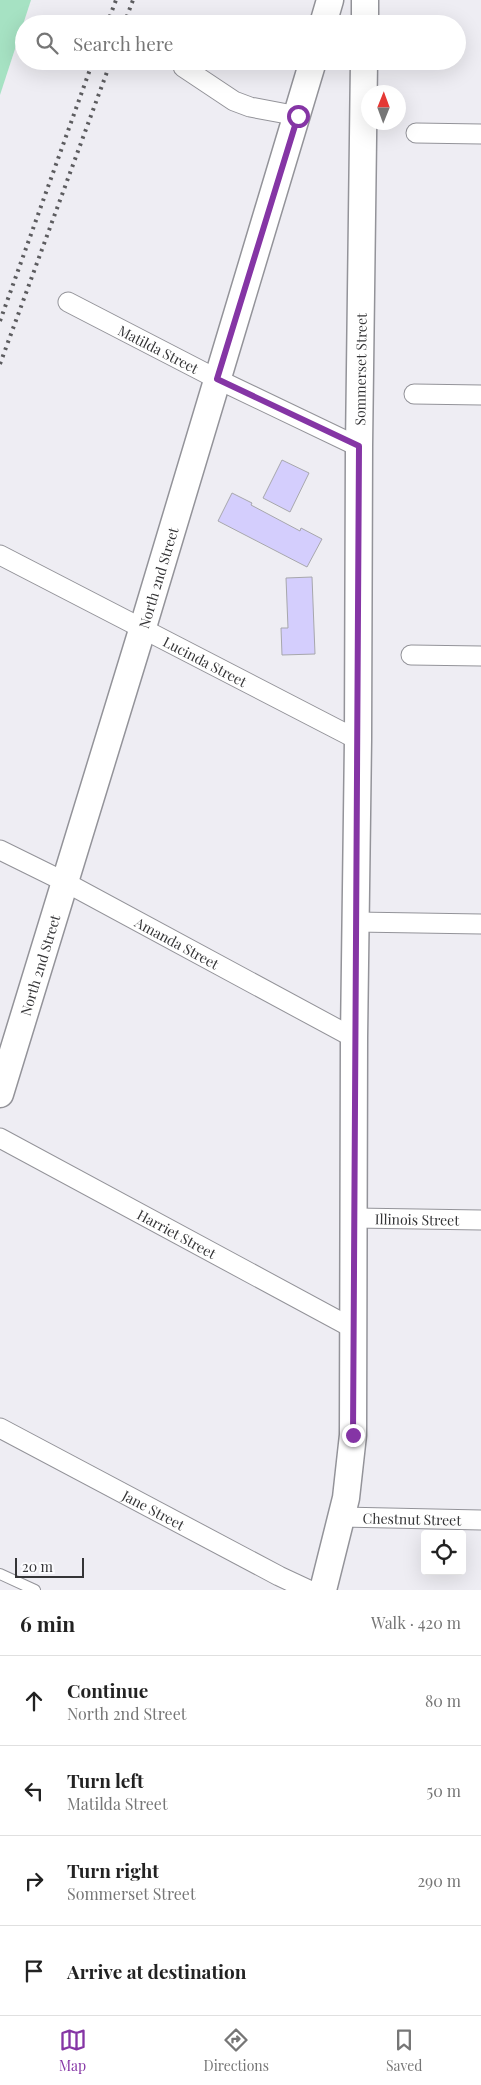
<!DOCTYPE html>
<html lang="en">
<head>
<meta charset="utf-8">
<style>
	:root { --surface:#fff; --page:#f6f6f6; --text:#222; --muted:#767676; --line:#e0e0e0; --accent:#8535a5 }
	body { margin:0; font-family:"Playfair Display",serif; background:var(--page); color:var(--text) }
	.controls { position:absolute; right:15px; bottom:15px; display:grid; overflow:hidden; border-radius:5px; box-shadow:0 5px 20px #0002 }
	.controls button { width:45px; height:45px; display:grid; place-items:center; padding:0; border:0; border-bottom:1px solid var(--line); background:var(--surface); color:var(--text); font:25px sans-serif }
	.compass { position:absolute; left:361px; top:85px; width:45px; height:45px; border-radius:50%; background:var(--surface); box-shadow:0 5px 20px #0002; rotate:1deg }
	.scale { position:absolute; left:15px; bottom:12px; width:69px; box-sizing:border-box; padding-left:5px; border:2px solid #343436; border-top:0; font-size:14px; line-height:18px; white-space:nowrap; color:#343436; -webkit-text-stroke:4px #fbfbfe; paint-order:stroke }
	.stop { position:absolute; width:15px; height:15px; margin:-11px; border:4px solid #8535a5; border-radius:50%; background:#fff }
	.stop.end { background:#8535a5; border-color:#fff; box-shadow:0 1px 5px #0008 }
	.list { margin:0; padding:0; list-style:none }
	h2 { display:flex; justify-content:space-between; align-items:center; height:65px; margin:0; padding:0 20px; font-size:21px }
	h2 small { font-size:16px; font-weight:400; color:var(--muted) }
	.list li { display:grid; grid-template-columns:32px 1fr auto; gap:15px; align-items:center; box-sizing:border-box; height:90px; padding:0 20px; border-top:1px solid var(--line) }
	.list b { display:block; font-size:19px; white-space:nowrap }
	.list p { margin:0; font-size:16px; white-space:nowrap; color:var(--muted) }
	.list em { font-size:16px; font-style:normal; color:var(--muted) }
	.icon { flex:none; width:28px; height:28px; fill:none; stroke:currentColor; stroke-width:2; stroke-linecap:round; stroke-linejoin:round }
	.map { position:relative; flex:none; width:481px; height:1590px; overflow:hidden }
	.search { position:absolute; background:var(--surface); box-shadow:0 5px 20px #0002; left:15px; right:15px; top:15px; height:55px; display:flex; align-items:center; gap:12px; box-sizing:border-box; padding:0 18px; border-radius:28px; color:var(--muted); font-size:19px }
	.sheet { height:425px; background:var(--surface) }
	nav { display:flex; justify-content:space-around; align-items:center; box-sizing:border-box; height:70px; border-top:1px solid var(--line); background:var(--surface); font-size:14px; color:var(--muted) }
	nav a { display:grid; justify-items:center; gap:2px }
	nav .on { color:var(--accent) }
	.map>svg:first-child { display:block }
	.green { fill:#a6e2c3 }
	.building { fill:#d4cefd; stroke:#a7a7ac }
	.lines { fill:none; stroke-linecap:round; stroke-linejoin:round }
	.service-casing { stroke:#939399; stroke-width:12 }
	.minor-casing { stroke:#939399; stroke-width:21 }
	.secondary-casing { stroke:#939399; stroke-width:29 }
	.service { stroke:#fff; stroke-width:10 }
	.minor { stroke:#fff; stroke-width:19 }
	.secondary { stroke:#fff; stroke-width:26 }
	.rail { stroke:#5c5c5f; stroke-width:4; stroke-dasharray:2.5 5; stroke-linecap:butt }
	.route { stroke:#8535a5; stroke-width:6 }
	.labels { text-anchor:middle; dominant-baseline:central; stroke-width:4; stroke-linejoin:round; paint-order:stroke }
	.street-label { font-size:14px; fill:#343436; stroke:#fbfbfe }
</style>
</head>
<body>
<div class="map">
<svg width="481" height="1590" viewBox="0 0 481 1590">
	<rect width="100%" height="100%" fill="#eeedf3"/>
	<path class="green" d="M0 0H31L0 95Z"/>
	<path class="building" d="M282 460 309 473 290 512 263 498Z
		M232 493 252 503 251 505 300 531 301 528 322 539 307 567 218 521Z
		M312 577 315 654 282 655 281 628H288L286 578Z"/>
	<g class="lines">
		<defs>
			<path id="service" d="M0 1574 35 1590"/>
			<g id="minor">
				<path d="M183 67 234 101 250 107 298 116"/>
				<path d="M416 133 481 134"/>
				<path id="s1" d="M68 302 217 379 359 447"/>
				<path d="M414 394 481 395"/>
				<path id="s2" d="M0 555 358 740"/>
				<path d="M411 655 481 656"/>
				<path id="s3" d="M0 850 65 882 354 1038"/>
				<path d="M356 922 481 924"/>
				<path id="s4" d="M0 1138 354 1329"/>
				<path id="s5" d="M355 1218 481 1220"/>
				<path id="s6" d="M0 1428 279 1576 309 1590"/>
				<path id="s7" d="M342 1517 481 1520"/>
			</g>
			<g id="secondary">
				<path d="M323 24 330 0"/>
				<path d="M365 24V0"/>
				<path id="s8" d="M0 1094 143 627 313 61"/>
				<path id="s9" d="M323 1590 346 1498 353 1435 354 1038 358 740 359 447 364 61"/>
			</g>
		</defs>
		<use href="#service" class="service-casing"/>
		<use href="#minor" class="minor-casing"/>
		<use href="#secondary" class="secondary-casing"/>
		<use href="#service" class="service"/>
		<use href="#minor" class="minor"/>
		<use href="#secondary" class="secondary"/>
		<path class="rail" d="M107 24 116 0
			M124 24 133 0
			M0 321 93 61
			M0 364 111 61"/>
	</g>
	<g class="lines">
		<path class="route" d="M298 116 217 379 359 446 353 1435"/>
	</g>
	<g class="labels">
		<g class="street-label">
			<text stroke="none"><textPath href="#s1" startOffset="102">Matilda Street</textPath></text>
			<text stroke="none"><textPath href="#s9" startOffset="1224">Sommerset Street</textPath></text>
			<text stroke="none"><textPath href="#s8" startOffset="540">North 2nd Street</textPath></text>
			<text stroke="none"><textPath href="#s2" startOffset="231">Lucinda Street</textPath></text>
			<text stroke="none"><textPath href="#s3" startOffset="200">Amanda Street</textPath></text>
			<text stroke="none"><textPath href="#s8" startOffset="135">North 2nd Street</textPath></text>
			<text stroke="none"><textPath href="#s5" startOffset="62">Illinois Street</textPath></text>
			<text stroke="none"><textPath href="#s4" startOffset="201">Harriet Street</textPath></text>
			<text stroke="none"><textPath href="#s6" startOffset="174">Jane Street</textPath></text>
			<text stroke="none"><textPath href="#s7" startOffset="70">Chestnut Street</textPath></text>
		</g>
	</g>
</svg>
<div class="controls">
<button><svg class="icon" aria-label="locate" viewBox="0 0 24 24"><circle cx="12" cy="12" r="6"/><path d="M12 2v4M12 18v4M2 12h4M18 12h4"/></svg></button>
</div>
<svg class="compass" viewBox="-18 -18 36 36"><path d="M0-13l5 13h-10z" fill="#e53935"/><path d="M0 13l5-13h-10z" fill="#767676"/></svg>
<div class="scale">20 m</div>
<div class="stop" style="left:298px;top:116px"></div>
<div class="stop end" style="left:353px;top:1435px"></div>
<div class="search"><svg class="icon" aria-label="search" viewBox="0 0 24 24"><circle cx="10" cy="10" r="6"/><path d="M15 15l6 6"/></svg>Search here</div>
</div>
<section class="sheet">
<h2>6 min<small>Walk · 420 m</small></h2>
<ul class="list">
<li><svg class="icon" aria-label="ahead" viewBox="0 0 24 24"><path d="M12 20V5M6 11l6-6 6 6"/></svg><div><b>Continue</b><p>North 2nd Street</p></div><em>80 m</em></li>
<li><svg class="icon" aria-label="left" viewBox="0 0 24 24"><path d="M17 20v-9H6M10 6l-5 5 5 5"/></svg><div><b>Turn left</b><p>Matilda Street</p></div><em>50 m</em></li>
<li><svg class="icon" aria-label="right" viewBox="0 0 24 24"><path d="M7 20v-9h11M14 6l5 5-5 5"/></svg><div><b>Turn right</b><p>Sommerset Street</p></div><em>290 m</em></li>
<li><svg class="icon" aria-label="arrive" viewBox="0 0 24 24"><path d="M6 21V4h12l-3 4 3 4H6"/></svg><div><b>Arrive at destination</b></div></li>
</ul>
</section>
<nav>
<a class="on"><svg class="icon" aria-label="map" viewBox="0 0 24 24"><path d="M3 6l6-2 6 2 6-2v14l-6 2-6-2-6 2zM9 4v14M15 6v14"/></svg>Map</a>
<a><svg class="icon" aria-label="directions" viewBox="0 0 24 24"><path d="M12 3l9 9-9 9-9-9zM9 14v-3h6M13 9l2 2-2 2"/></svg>Directions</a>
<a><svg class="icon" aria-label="saved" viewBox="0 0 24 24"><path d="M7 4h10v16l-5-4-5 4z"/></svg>Saved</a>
</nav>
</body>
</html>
